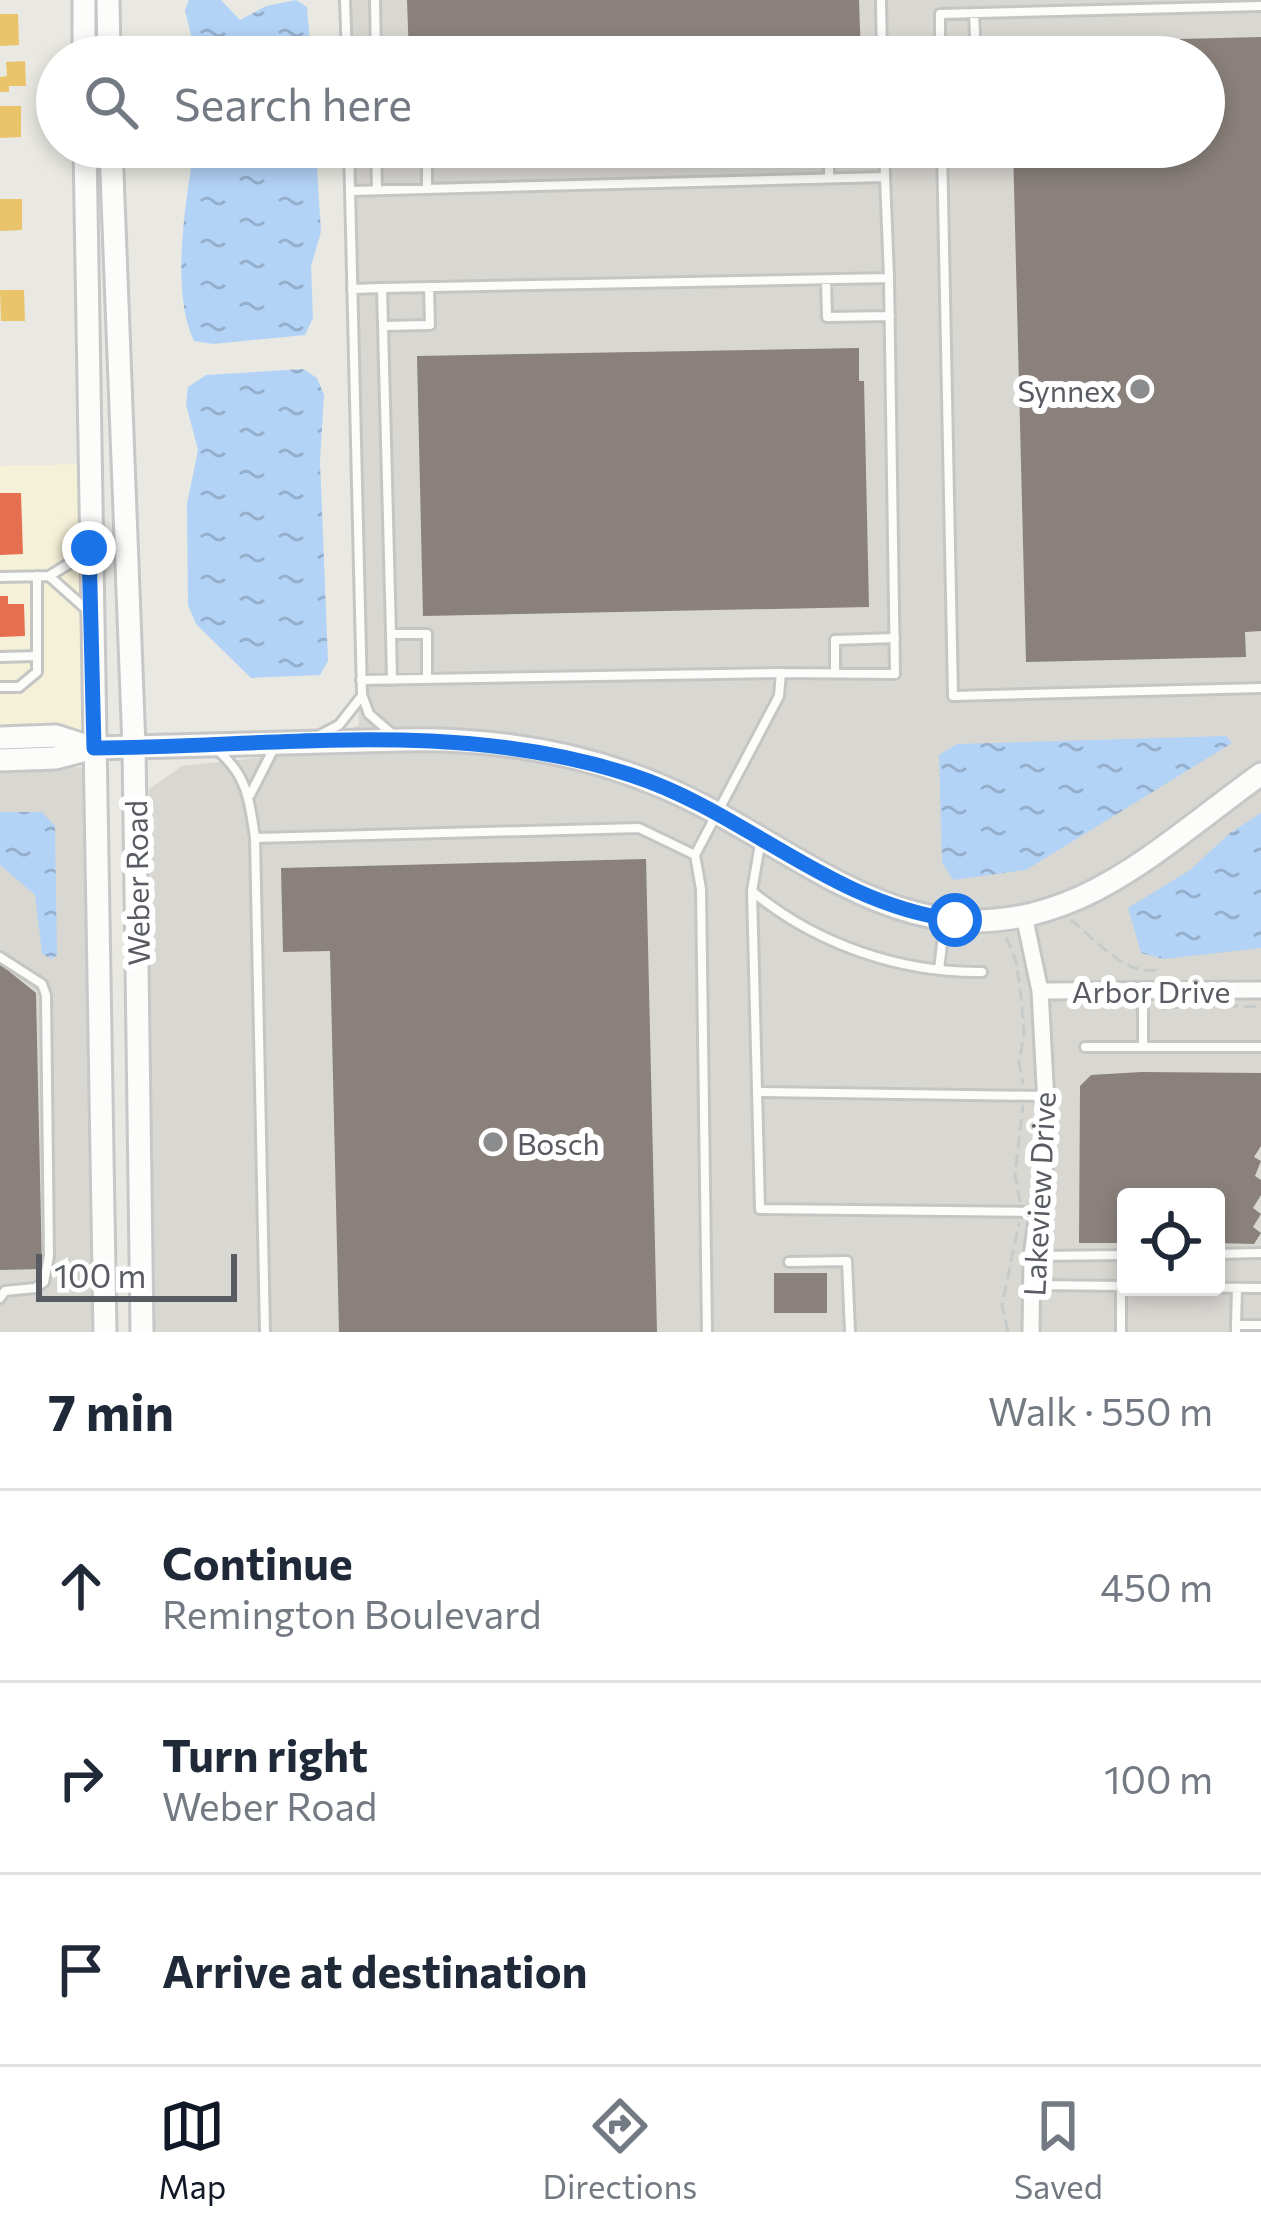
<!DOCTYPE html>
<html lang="en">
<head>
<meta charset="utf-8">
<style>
	:root { --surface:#fff; --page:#f6f6f7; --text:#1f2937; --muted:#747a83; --line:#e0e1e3; --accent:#111827 }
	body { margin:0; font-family:Commissioner,sans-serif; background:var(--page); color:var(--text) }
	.controls { position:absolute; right:36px; bottom:36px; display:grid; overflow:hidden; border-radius:12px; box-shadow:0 6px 18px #0003 }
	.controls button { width:108px; height:108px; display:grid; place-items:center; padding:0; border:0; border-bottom:3px solid var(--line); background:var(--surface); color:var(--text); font:60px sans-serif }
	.scale { position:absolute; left:36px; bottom:30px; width:201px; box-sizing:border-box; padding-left:12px; border:6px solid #585b61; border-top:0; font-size:33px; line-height:42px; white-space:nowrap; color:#585b61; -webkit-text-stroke:9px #fff; paint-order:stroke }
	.stop { position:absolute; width:36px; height:36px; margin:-27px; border:9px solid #1a73e8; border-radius:50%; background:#fff }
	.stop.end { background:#1a73e8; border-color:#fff; box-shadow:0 3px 12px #0008 }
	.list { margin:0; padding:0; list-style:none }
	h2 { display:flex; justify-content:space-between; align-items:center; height:156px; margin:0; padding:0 48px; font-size:51px }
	h2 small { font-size:39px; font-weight:400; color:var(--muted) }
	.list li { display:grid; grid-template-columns:78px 1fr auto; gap:36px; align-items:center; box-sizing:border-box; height:192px; padding:0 48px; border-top:3px solid var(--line) }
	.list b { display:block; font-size:45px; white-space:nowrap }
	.list p { margin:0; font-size:39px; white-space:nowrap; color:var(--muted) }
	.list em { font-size:39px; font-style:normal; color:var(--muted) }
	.icon { flex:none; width:66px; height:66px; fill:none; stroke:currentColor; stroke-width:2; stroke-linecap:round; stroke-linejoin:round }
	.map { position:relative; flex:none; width:1261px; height:1332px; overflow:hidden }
	.search { position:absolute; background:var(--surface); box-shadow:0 6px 18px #0003; left:36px; right:36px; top:36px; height:132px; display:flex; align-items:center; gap:30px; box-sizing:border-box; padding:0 42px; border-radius:66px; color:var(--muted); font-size:45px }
	.sheet { height:732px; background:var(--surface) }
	nav { display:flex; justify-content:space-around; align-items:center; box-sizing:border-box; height:168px; border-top:3px solid var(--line); background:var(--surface); font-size:33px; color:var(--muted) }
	nav a { display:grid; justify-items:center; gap:6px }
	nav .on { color:var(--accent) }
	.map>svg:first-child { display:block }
	.commercial { fill:#f5f1d9 }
	.industrial { fill:#d9d7d2; fill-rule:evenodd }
	.water { fill:url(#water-ripples) }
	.homes { fill:#e9c46a }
	.shops { fill:#e76f51 }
	.industry { fill:#8a817c }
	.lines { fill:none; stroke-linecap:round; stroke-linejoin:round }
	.lane-casing { stroke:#c5c6c4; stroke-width:14 }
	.street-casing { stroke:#c5c6c4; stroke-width:21 }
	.secondary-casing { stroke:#c6c7c6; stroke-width:27 }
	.path { stroke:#c6cbc9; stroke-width:3; stroke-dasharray:12 6; stroke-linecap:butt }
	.lane { stroke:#fcfcfb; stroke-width:8 }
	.street { stroke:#fcfcfb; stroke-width:15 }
	.secondary { stroke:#fcfcfb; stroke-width:21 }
	.route { stroke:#1a73e8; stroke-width:15 }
	.poi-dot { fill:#8b8c8e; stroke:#fff; stroke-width:4.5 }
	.labels { text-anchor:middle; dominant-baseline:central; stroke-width:12; stroke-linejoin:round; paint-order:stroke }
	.poi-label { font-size:30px; fill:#585b61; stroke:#fff; text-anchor:end }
	.street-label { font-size:30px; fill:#585b61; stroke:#fff }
</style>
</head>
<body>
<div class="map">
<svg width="1261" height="1332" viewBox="0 0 1261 1332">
	<defs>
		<pattern id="water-ripples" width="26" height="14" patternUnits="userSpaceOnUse" patternTransform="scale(3)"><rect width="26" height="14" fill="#b3d3f6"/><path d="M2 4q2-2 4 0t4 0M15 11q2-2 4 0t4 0" fill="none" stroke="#94aecb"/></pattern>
	</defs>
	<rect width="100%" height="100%" fill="#e9e8e2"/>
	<path class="commercial" d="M83 464 91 739 0 734V466Z"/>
	<path class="industrial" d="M344 0H1261V1332H145L144 860 149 789 182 766 292 754 359 725 347 147H1204V57H345ZM1126 1197H1216V1287H1126Z
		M84 767 96 1332H0V770Z"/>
	<path class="water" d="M189 0H221L240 20 266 6 296 0 307 7 311 57H196L185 10Z
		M194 147H273L282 154 310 159 317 168 321 232 311 266 313 318 305 335 213 344 194 341C170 291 186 202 194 147Z
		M303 369 317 378 324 395 320 461 328 661 320 675 251 678 196 624 188 605 187 504 198 450 186 404 188 387 206 375Z
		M1226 736 1232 743 1026 870 953 880 942 862 939 755 957 744Z
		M0 812H42L55 826 57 955 52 959 42 954 35 895 0 865Z
		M1261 813V948L1164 959 1141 953 1128 908 1190 870 1230 833Z"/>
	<path class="homes" d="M0 14H18L19 45 0 46Z
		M25 61 26 86H9V92H0V77L7 76 6 62Z
		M0 106H21V137L0 138Z
		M0 199H22V230L0 231Z
		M0 290H24L25 321H1Z"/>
	<path class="shops" d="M0 493H21L23 554 0 555Z
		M0 596H8V604H24L25 636 0 637Z"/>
	<path class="industry" d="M407 0H859L861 57H409Z
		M1261 37V631L1245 632 1246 657 1026 662 1013 147H1204V57H1011V43Z
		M859 348V381H864L869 607 423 616 417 356Z
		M646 859 657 1332H339L330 951 283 952 281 868Z
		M0 964 36 993 42 1269 0 1270Z
		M1141 1072 1261 1073V1146L1254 1157 1261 1161 1255 1176 1261 1180V1195L1253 1208 1261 1214 1253 1227 1261 1233 1254 1244 1216 1243V1197H1126V1243H1079L1080 1086 1091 1075Z
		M774 1273H827V1313H774Z"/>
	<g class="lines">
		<defs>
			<path id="lane" d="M345 0 347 57
				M375 0 376 57
				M881 0 882 57
				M974 13 976 57
				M940 57V14L1261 6
				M349 147 362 695 369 714 391 733
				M376 147 377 190
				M942 147 953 696 1261 688
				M376 148H427V189
				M885 177 889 277
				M829 178V147
				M350 191 885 177 884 147
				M826 280 827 317 890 316
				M382 288 889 278 895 674 781 673
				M352 289 382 288 391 634
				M383 326 430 325 429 287
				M85 554 49 576 86 609
				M0 577 49 576
				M0 657 37 656
				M835 674V640L895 638
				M361 680 781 673 779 696 695 855 701 889 707 1332
				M392 680 391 634H427V679
				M0 687H19L37 672V576
				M320 735 339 725 361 697
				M217 750C247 774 250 802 255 838
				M250 795 273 750
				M760 844 752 891 760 1209 1035 1212
				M753 892C816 944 900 973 982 972
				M0 957 42 984 46 995 49 1256 44 1282 35 1288 5 1291 0 1298
				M939 970 945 918
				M1143 990V1046
				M1085 1047H1261
				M757 1092 1044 1096
				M1216 1254 1261 1253
				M1032 1256 1126 1255
				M789 1262 847 1261 850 1332
				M1032 1285 1126 1286
				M1144 1287 1261 1288
				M1236 1325 1237 1288
				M265 1332 255 838 639 828 695 855
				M1121 1332V1286
				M1236 1332V1325H1261"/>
			<path id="street" d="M1024 915 1040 991 1046 1103V1158L1032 1256 1031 1332
				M1040 991 1261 990"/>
			<path id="secondary" d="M84 0V57
				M108 0 109 57
				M85 147 105 1332
				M111 147 134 747 142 1332
				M0 738 56 736 87 746
				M0 760 55 758 94 748 403 740C491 738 578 751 661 786 804 846 909 974 1081 897 1143 869 1205 814 1261 774"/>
		</defs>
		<use href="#lane" class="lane-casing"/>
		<use href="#street" class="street-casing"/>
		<use href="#secondary" class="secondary-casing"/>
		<path class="path" d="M1071 920C1093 937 1125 976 1156 970L1159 975
			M1006 937 1016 961 1021 996 1024 1033 1019 1063 1023 1084
			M1158 1002 1163 1009 1186 1006
			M1208 1005 1261 1007
			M1020 1202 1015 1174 1023 1105
			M1008 1332 1002 1305 1019 1223"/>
		<use href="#lane" class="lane"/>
		<use href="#street" class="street"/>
		<use href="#secondary" class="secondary"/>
	</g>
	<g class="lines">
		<path class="route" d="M89 548 94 748C275 747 455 718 631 775 746 812 830 904 955 920"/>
	</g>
	<g class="poi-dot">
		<circle cx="1140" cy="389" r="12"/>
		<circle cx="493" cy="1142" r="12"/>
	</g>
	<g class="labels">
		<g class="poi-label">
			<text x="1116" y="389">Synnex</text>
			<text x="517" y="1142" text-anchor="start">Bosch</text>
		</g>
		<g class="street-label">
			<text transform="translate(136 883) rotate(-91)">Weber Road</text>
			<text x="1151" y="990">Arbor Drive</text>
			<text transform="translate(1038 1194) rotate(-87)">Lakeview Drive</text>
		</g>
	</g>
</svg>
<div class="controls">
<button><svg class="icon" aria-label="locate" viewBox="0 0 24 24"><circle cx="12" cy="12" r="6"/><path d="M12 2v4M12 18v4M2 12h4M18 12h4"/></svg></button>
</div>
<div class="scale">100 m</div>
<div class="stop" style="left:955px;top:920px"></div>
<div class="stop end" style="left:89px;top:548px"></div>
<div class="search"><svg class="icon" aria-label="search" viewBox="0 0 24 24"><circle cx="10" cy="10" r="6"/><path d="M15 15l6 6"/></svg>Search here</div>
</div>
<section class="sheet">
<h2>7 min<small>Walk · 550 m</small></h2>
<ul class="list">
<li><svg class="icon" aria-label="ahead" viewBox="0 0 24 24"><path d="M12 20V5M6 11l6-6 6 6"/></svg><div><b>Continue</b><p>Remington Boulevard</p></div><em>450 m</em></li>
<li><svg class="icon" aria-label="right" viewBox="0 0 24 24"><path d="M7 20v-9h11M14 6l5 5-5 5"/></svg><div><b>Turn right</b><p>Weber Road</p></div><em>100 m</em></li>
<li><svg class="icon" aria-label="arrive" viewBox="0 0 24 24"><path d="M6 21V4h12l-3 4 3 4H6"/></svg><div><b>Arrive at destination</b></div></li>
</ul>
</section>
<nav>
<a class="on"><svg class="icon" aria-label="map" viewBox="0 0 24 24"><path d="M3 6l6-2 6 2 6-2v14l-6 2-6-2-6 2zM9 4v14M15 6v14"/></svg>Map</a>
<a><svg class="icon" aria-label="directions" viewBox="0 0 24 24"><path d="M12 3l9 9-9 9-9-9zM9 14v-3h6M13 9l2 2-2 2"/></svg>Directions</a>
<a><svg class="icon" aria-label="saved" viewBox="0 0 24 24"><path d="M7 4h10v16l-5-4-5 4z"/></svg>Saved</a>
</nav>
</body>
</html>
